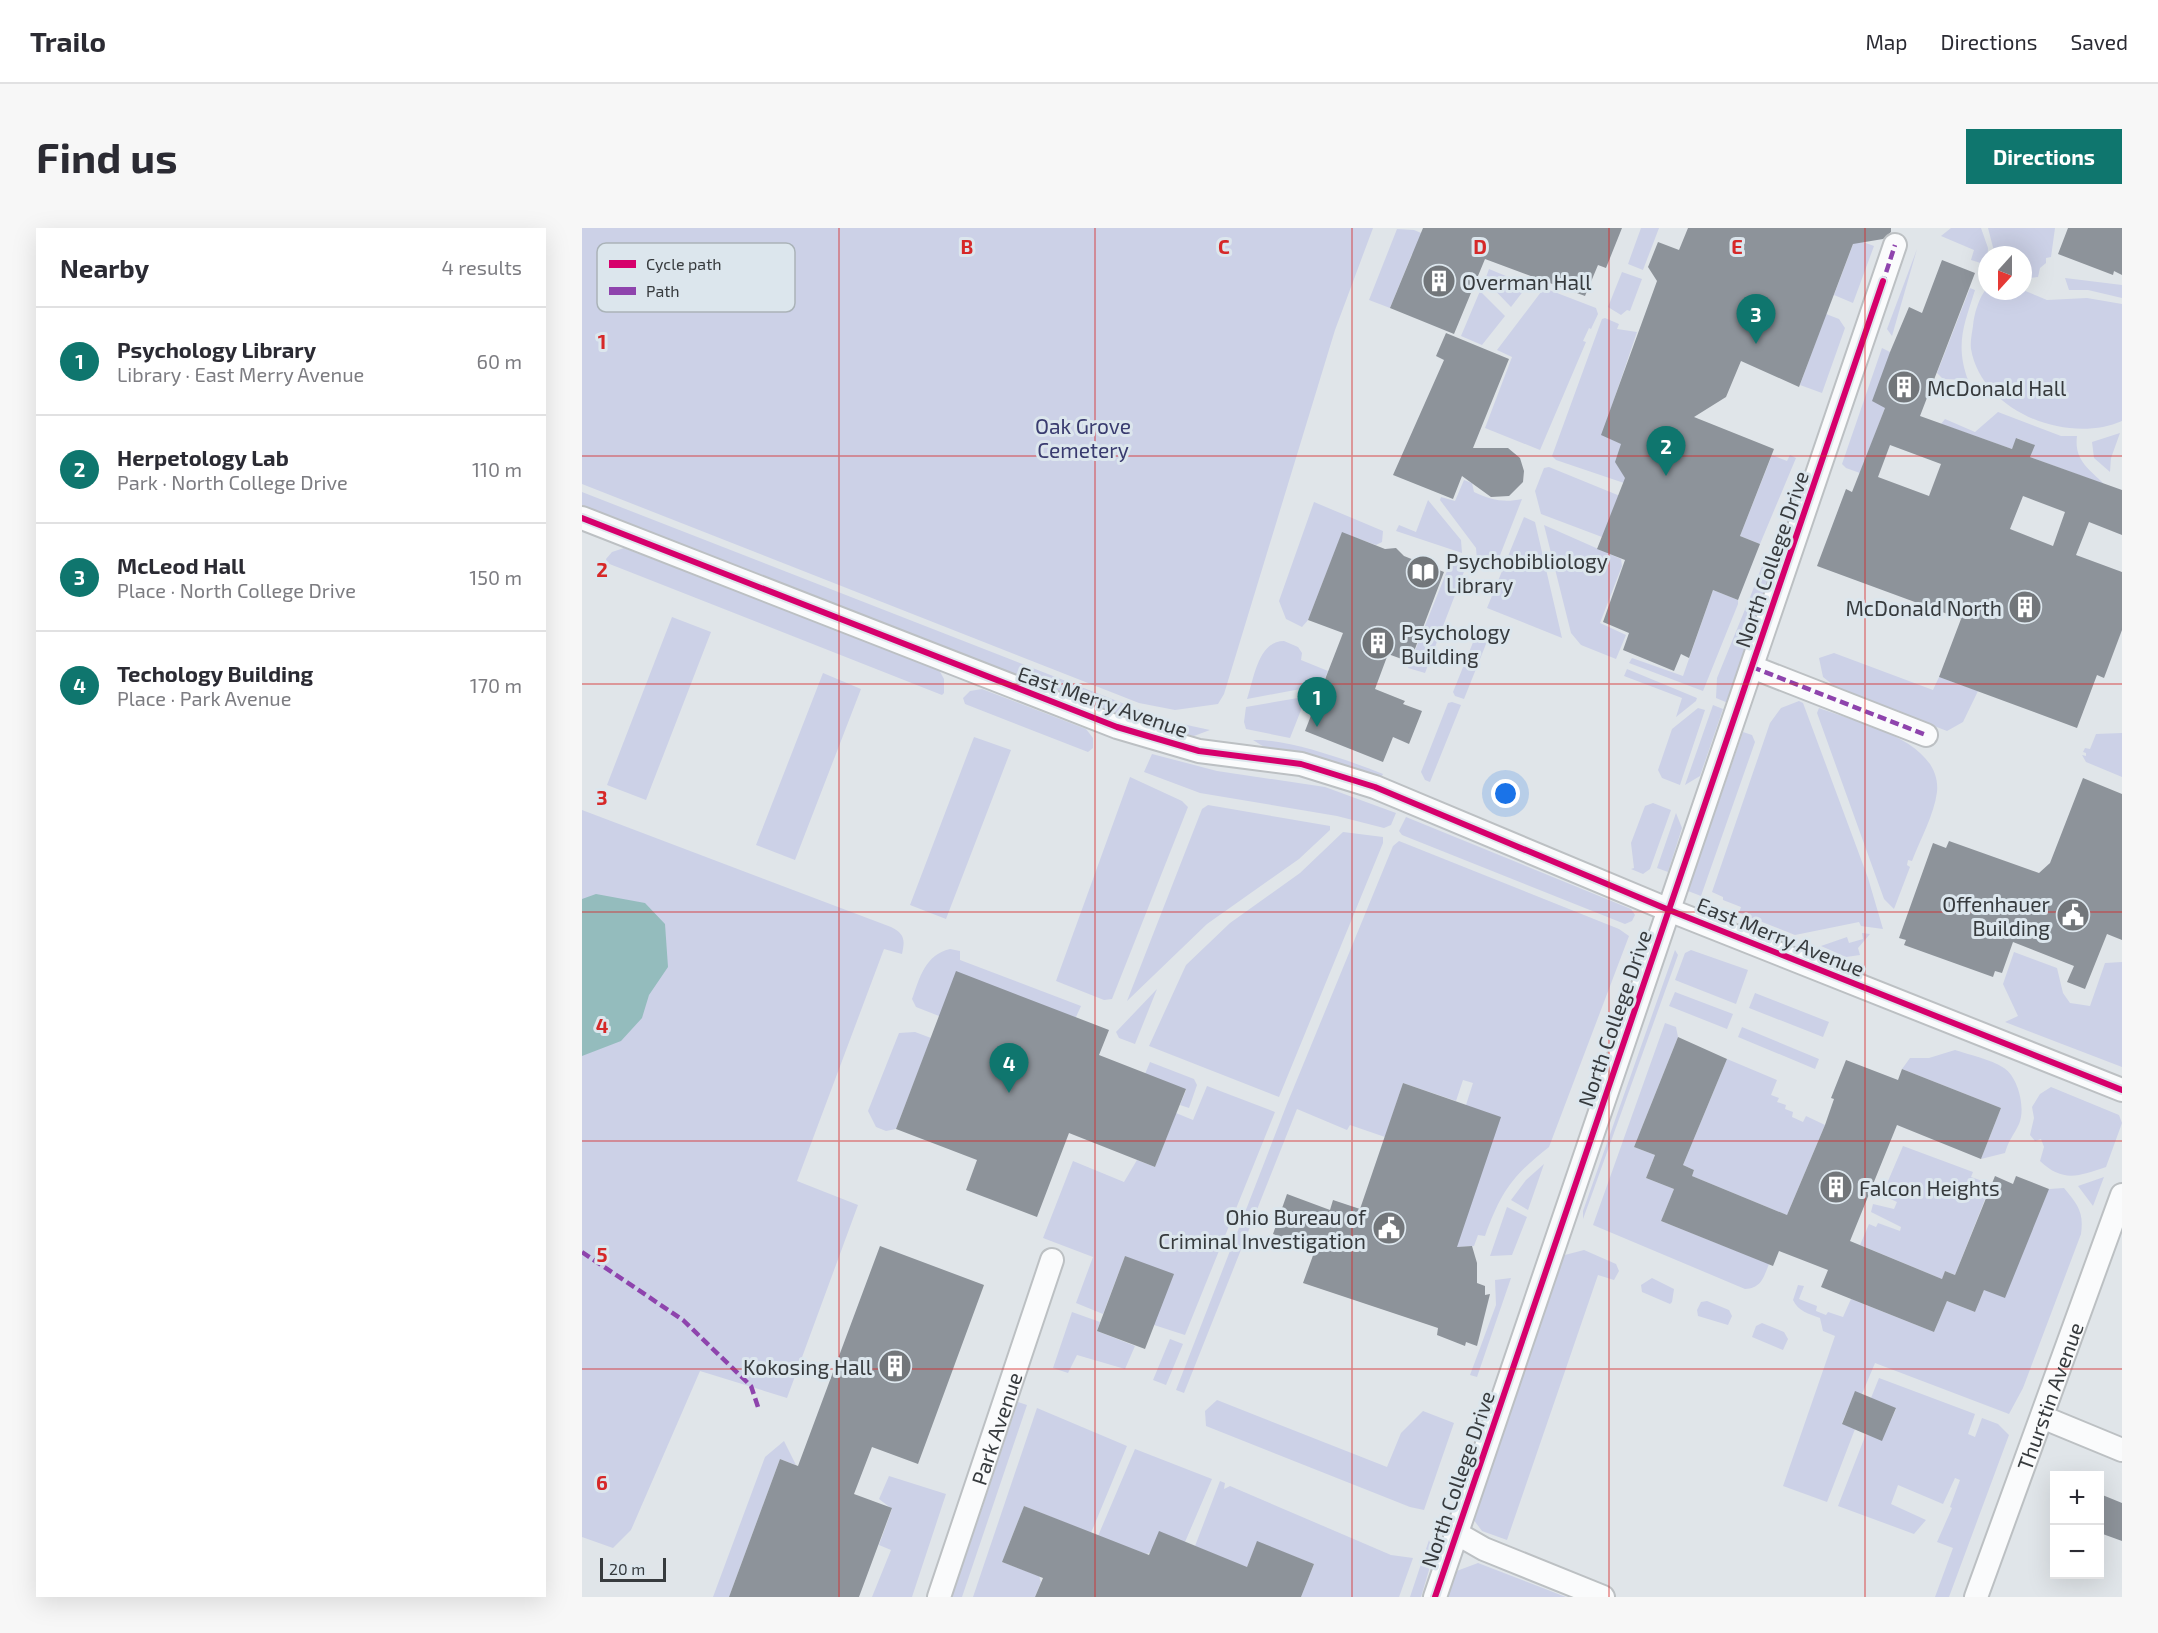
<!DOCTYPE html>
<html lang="en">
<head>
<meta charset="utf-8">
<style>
	:root { --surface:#fff; --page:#f7f7f7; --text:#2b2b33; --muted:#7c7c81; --line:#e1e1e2; --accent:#0f766e }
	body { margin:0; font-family:"Exo 2",sans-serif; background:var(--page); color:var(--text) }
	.controls { position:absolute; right:18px; bottom:18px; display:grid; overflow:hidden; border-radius:0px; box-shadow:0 6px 24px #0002 }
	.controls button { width:54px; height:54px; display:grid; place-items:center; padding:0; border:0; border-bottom:2px solid var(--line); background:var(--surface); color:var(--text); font:30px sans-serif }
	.compass { position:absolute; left:1396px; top:18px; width:54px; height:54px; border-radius:50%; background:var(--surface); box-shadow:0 6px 24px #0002; rotate:201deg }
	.scale { position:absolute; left:18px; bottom:15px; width:66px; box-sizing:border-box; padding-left:6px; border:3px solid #373b3e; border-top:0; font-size:16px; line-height:21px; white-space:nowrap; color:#373b3e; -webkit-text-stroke:4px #dce6ed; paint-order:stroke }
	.you { position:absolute; left:924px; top:566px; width:21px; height:21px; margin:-15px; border:4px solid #fff; border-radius:50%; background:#1a73e8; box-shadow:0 0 0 9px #1a73e833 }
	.badge { display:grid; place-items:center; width:39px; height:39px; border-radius:50%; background:var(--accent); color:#fff; font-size:20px; font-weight:700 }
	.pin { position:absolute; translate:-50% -50px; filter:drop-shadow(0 2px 3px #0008) }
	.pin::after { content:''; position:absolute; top:32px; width:21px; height:18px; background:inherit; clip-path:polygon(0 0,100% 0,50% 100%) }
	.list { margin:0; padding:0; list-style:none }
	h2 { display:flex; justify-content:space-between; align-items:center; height:78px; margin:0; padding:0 24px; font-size:26px }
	h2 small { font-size:20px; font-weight:400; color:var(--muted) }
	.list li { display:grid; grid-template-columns:39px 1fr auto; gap:18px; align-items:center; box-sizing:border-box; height:108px; padding:0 24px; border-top:2px solid var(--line) }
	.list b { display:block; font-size:22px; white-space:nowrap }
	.list p { margin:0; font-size:20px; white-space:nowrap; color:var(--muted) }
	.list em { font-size:20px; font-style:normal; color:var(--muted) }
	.map { position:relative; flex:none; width:1540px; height:1369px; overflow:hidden; border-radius:0px }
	header { display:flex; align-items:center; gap:36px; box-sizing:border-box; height:84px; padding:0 30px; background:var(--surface); border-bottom:2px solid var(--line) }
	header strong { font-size:28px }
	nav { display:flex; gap:33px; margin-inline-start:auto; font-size:21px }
	.intro { display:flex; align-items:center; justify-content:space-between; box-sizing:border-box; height:144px; padding:0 36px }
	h1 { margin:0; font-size:42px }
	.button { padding:15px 27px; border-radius:0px; background:var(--accent); color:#fff; font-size:21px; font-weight:700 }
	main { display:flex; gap:36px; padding:0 36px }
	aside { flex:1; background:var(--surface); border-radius:0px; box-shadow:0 6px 24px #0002 }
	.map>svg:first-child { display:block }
	.green { fill:#ccd1e7 }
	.water { fill:#94bcbd }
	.building { fill:#8d939a; fill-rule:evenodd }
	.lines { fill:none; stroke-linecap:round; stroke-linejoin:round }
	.minor-casing { stroke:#bcc0c3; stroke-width:26 }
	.minor { stroke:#fafbfc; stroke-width:22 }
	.quiet { stroke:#8e44ad; stroke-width:4.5; stroke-dasharray:9 4.5; stroke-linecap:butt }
	.cycleway-casing { stroke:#dce6ed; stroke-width:10 }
	.cycleway { stroke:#d6006c; stroke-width:6 }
	.grid { fill:none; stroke:#d62828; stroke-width:1.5; stroke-opacity:0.55 }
	.labels { text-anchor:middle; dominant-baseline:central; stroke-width:6; stroke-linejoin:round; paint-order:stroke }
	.poi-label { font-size:21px; fill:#373b3e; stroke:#dce6ed; text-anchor:start }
	.park-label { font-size:21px; fill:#393b6f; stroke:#dce6ed }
	.street-label { font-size:21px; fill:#373b3e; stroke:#dce6ed }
	.key { fill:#dce6ed; stroke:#aab3b8; stroke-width:1.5 }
	.key-label { font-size:16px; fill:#373b3e }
	.grid-label { font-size:20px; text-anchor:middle; font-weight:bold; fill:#d62828; stroke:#dce6ed; stroke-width:6; stroke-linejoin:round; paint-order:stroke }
</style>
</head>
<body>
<header>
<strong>Trailo</strong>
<nav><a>Map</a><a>Directions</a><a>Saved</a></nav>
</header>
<div class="intro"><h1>Find us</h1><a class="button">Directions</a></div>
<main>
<aside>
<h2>Nearby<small>4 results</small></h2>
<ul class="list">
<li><span class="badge">1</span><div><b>Psychology Library</b><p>Library · East Merry Avenue</p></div><em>60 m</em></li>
<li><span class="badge">2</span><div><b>Herpetology Lab</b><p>Park · North College Drive</p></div><em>110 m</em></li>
<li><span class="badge">3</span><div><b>McLeod Hall</b><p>Place · North College Drive</p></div><em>150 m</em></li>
<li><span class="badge">4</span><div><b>Techology Building</b><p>Place · Park Avenue</p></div><em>170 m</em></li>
</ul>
</aside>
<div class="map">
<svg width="1540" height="1369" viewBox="0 0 1540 1369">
	<rect width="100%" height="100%" fill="#e0e5e9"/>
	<path class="green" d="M0 0H791L753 102 642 466 636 476 593 482 557 475 0 256Z
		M1059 0H1077L1061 42 1046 36Z
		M1369 0H1399L1406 20 1405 37 1389 32 1392 22 1359 8Z
		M1406 0H1473L1469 29 1464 30V35L1458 40 1456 49 1441 51V27H1413Z
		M815 1 832 2 875 20 830 26 808 80 787 72Z
		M1273 11 1292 18 1271 75 1252 67Z
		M1335 21 1310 108 1305 101Z
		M907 41 946 57 929 79 903 52Z
		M1040 44 1060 51 1048 83 1045 82 1039 87 1026 79Z
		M1483 50 1540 57V70L1506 62H1487Z
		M962 60 1014 80 1016 86 1009 101 1007 100 1001 113 1004 114 958 222 903 200 930 129 915 122Z
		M1388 60 1393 62C1382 97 1373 116 1386 152L1361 151 1355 145Z
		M1405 60V63L1441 62 1465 72 1505 70 1540 76V193C1486 217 1400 184 1389 121 1388 114 1390 105 1391 98 1392 86 1397 69 1405 60Z
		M898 63 923 88 900 117 879 108Z
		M1244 86 1257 91 1263 100 1240 165 1218 157Z
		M1023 90 1037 96 1035 101 1055 104 1020 207 1086 236 1042 255 974 232 970 228 1020 91Z
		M1300 120 1308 124 1303 180 1278 245 1264 240 1260 236Z
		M1416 184 1479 208H1495C1492 232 1506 240 1522 256L1448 229 1452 217 1435 210 1430 221 1359 196 1363 191 1393 204Z
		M1538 205 1529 230 1528 244 1512 230 1510 214Z
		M1190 227 1205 233 1208 227 1214 230 1178 316 1158 308Z
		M967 239 1038 268 1020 309 959 286 953 263 962 240Z
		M882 252 890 255 892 264C909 272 922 275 940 271L913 340 895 332 894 320 858 272 859 269 873 273Z
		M0 264 581 491 574 502 0 277Z
		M846 272 879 312 880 325 814 303 817 297 834 304Z
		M732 274 801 303 800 314 794 317 760 305 726 392 720 399 704 391 697 373Z
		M942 289 953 294 980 410 905 380Z
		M962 297 1039 331 1040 338 1018 395 1044 407 1034 431 999 417 989 405Z
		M42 320 356 440 362 451V465L360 467 25 335 24 331 30 324Z
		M1188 327 1195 330 1179 377 1167 372 1183 330Z
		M869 333 883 341 843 445 826 440Z
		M1131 362 1156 372V376L1121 463 1047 435 1050 430 1101 448Z
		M1164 379 1177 384 1146 475 1134 470 1135 450Z
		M90 389 129 404 64 572 25 557Z
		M898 405 906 411 882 471 873 468 871 464 894 407Z
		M702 413 716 419 720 425 719 432 746 443 738 462 729 459 665 471C672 451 676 413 702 413Z
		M1252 425 1351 462 1357 449 1396 463 1381 494 1365 503 1255 460 1241 449 1237 430Z
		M1045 441 1115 470 1114 473 1094 489 1100 470 1042 448Z
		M241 445 279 461 213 632 174 617Z
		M400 461 504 501 511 510V520L506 524 383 476 381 470 388 463Z
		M722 469 723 472 708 510 664 501 662 494 664 479Z
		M1217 473 1221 475 1286 650 1301 701 1279 698 1277 694 1213 707 1157 685 1159 679 1141 672V669L1130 664 1188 495 1199 480Z
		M870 474 879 477 848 554 843 552 839 544 866 475Z
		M1131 477 1141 481 1118 548 1103 557Z
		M1116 480 1123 482 1098 557 1080 550 1076 542 1090 501Z
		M1237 480C1276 495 1360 512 1355 564 1352 587 1338 612 1330 633L1326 632 1325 637 1328 639 1312 681 1302 671 1235 485Z
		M591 494 628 502 612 508 586 504Z
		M1161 504 1170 507 1173 514 1119 668 1106 663Z
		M1540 505V549L1504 534 1500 527 1504 528V525L1501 524 1503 520 1508 521 1514 506Z
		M392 509 429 522 364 691 328 677Z
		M671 512C703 510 769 533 801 546L799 550 748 533 687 522Z
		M570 526 635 543 743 559 814 585 809 597 802 600 755 588 618 565 562 544Z
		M548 549 600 573 606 579 530 771 522 772 474 753Z
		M1071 575 1089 582 1068 641 1061 646 1049 641 1052 640 1049 615 1063 578Z
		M626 577 748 598V602L717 631 625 696 545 773 620 581Z
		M0 582 309 699C323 706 323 712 320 726L302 721 215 953 276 977 205 1170 118 1143 49 1302 31 1320 0 1309Z
		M1094 585 1100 600 1086 644 1075 640Z
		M824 589 1049 681 1053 687 1050 693 1043 696 820 607 817 603Z
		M761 604 801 609V615L697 869 567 818 604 737 648 695 718 645Z
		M817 613 1037 701 1047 708 967 919C930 948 919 964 903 1008L896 1007 892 1018 875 1019 884 877 891 855 881 852 874 873 821 855 803 909 768 897 765 902 715 881 602 1165 594 1162 705 876 811 618Z
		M1280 705 1288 706 1276 720 1278 727 1264 729 1239 718 1265 709 1267 715 1281 711Z
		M368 721 378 723V732L499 778 494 789 357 788 334 779 330 771C338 749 343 727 368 721Z
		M1093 722 1096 727 1001 991V983Z
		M1109 722 1166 742 1154 776 1093 752 1103 725Z
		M1432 724 1475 740 1481 765 1488 775 1508 778 1523 735 1540 734V839L1423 794 1436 788 1421 756Z
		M575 761 553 816 537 810 534 804Z
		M1093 764 1151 786 1145 801 1087 778Z
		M1173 765 1247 794 1241 809 1167 780Z
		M1083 795 1094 799 1096 809 1052 919 1073 927 1064 950 1092 961 1079 993 1187 1036C1181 1051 1179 1060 1163 1061L1011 997Z
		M1160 799 1237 831 1233 841 1156 809Z
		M333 804 349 810 314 901 304 903 294 899 286 883 317 805Z
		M1373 822C1388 827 1408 831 1422 840 1436 849 1444 880 1437 896 1432 907 1427 911 1423 925L1399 931 1419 880 1320 841 1328 830H1347Z
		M1145 831 1195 852 1189 867 1197 870 1195 874 1204 877 1203 881 1211 884 1210 889 1221 894 1224 888 1243 897 1205 987 1110 948 1112 942 1101 937Z
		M568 834 612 851 615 857 607 880 598 877 604 862 563 846Z
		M625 858 693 884 603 1107 572 1097 543 1028 521 1086 494 1075 511 1029 461 1010 491 933 542 954 555 932 573 939 594 885 611 892Z
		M1469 859 1537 887 1540 895 1524 939C1497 948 1481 955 1458 933L1462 919 1459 911 1453 913 1448 907 1452 890 1450 879 1458 866Z
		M1321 918 1391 944 1389 949 1409 956 1373 1047 1363 1043 1360 1051 1278 1017 1287 996 1294 999 1296 995 1318 1003 1319 999 1289 984 1291 976 1312 981 1315 974 1300 967Z
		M962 936 946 982 929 972 944 952Z
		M1522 949 1511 978 1496 958Z
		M1482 960C1496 977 1502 984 1499 1006L1441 1160 1427 1186 1293 1135 1280 1166 1273 1164 1260 1195 1273 1201 1245 1274 1201 1258 1253 1108 1241 1103 1238 1090C1227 1086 1216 1083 1211 1072L1216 1057 1222 1058 1217 1071 1235 1078 1234 1083 1244 1087 1246 1084 1261 1089 1269 1071 1352 1104 1365 1073 1393 1084 1402 1062 1467 961Z
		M925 979 945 989 930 1027 908 1028Z
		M1002 1022 1034 1036 1037 1043 1032 1052 1016 1047 925 1312 900 1303 891 1291 979 1028Z
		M929 1050 895 1149 888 1147 914 1077 913 1052Z
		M1070 1050 1092 1061 1090 1074 1088 1076 1060 1064 1059 1057Z
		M1125 1073 1147 1082 1150 1088 1146 1097 1116 1088 1115 1082 1119 1074Z
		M490 1084 518 1094 515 1103 553 1118 543 1141 495 1127 486 1145 471 1140Z
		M1180 1095 1202 1104 1206 1111 1201 1122 1170 1109 1174 1098Z
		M588 1111 601 1116 584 1157 571 1152Z
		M1297 1150 1393 1186 1386 1206 1393 1209 1400 1190 1416 1196 1427 1207 1367 1369H1353L1371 1320 1355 1314 1370 1280 1368 1279 1378 1252 1373 1250 1361 1276 1316 1257 1309 1276 1344 1292 1332 1306 1256 1278 1284 1206 1300 1212 1314 1181 1289 1170Z
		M635 1172 805 1239 819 1205 841 1183 872 1195 842 1282 828 1279 624 1198 623 1183Z
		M436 1174 445 1177 380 1369H370Z
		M455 1180 545 1218 509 1305 442 1278 420 1334 457 1348 459 1354 453 1369H391Z
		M202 1213 214 1237 198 1231 147 1369H131L183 1229Z
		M553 1221 630 1251 603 1314 564 1326 516 1308Z
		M307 1248 364 1266 330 1369H290L309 1322 297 1317 310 1281 297 1271Z
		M638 1253 643 1255 642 1261 648 1258 809 1327 831 1330 817 1369H719L732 1336 675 1314 656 1361 639 1329 613 1318Z
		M847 1312 852 1325 839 1369H828Z
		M896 1335 984 1369H863L872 1344Z"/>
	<path class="water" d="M14 666 63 675 83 696 86 739 67 767 60 790 39 813 0 828V671Z"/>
	<path class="building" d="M841 0H1040L1024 40 1016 37 1003 68 903 31 872 106 808 80Z
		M1106 0H1309V4L1301 11 1271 16 1217 159 1159 133 1144 169 1112 189 1192 221 1158 308 1178 316 1156 372 1131 362 1107 430 1099 426 1092 443 1041 422 1047 405 1021 394 1043 332 1015 321 1043 250 1033 234 1039 216 1019 207 1075 53 1066 39 1076 14 1097 22Z
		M1486 0H1540V47L1532 43 1531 47 1476 26Z
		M1360 32 1393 45 1338 188 1430 221 1434 210 1453 217 1448 229 1540 262V307L1507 294 1494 327 1540 344V402L1522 450 1515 447 1495 500 1357 449 1379 391 1235 338 1264 261 1270 264 1303 180 1290 173 1308 124 1327 79 1340 85ZM1308 217 1359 236 1347 268 1296 249ZM1441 268 1483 284 1471 318 1428 301Z
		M864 105 927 131 891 220H926L938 230 942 243 941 254 927 268 909 269 880 248 871 271 811 247 862 132 854 128Z
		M760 304 803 321 814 320 822 328 862 344 828 434 806 426 793 461 823 473 821 476 840 483 827 516 811 509 801 534 723 503 761 405 726 392Z
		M1501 550 1540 566V712L1525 706 1503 761 1485 754 1492 738 1431 714 1420 745 1413 743 1411 749 1322 717 1324 712 1317 710 1351 615 1364 620 1367 613 1457 645 1468 635Z
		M374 743 527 802 517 827 604 861 573 939 487 905 455 989 384 962 395 932 314 901Z
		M1096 809 1145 831 1101 937 1112 942 1110 948 1205 987 1243 897 1252 871 1249 870 1264 832 1316 852 1320 841 1419 880 1399 931 1315 897 1268 1013 1360 1051 1363 1043 1373 1047 1413 948 1431 956 1434 948 1467 961 1423 1070 1402 1062 1393 1084 1365 1073 1352 1104 1239 1059 1246 1042 1197 1023 1191 1038 1079 993 1092 961 1064 950 1073 927 1052 919Z
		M821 855 919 889 875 1019 890 1018 895 1035V1055L903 1058V1067L908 1066 895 1118 884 1114 883 1118 855 1107 856 1100 721 1055 733 1022 691 1006 705 966 748 982 751 972 778 981Z
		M298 1018 402 1057 336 1236 290 1219 272 1266 310 1280 277 1369H147L198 1231 216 1238Z
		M543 1028 592 1046 563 1121 515 1103Z
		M1273 1163 1314 1180 1300 1213 1260 1196Z
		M1518 1266 1540 1275V1313L1518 1305Z
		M442 1278 567 1327 577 1303 665 1339 675 1313 732 1336 719 1369H453L461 1350 420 1334Z"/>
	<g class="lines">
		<defs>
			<g id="minor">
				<path d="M0 290 535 499 617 523 719 536 793 559 1087 682 1540 862"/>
				<path d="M1170 439 1344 507"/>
				<path d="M1460 1189 1540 1222"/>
				<path d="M874 1305 902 1321 1021 1369"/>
				<path id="s1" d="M357 1369 470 1032"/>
				<path d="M853 1369 1313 17"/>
				<path id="s2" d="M1394 1369 1540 967"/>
			</g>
		</defs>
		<use href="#minor" class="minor-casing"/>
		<use href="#minor" class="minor"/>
		<path class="quiet" d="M1300 57 1313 17
			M1170 439 1344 507
			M0 1024 101 1092 169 1158 177 1182"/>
		<defs>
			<path id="cycleway" d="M0 290 535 499 617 523 719 536 793 559 1087 682 1540 862
				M853 1369 1301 53"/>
		</defs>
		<use href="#cycleway" class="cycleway-casing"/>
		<use href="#cycleway" class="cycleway"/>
	</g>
	<path class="grid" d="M257 0V1369M513 0V1369M770 0V1369M1027 0V1369M1283 0V1369M0 228H1540M0 456H1540M0 684H1540M0 913H1540M0 1141H1540"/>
	<defs>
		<symbol id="building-disc" viewBox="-11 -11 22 22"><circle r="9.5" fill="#72767a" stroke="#dce6ed"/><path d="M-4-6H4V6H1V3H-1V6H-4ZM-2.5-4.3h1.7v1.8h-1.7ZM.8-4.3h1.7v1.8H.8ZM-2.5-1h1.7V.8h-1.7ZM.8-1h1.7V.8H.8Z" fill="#fff"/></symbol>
		<symbol id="library-disc" viewBox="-11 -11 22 22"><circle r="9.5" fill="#72767a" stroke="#dce6ed"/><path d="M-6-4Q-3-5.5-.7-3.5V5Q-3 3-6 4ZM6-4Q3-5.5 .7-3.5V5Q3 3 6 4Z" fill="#fff"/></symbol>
		<symbol id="civic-disc" viewBox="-11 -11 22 22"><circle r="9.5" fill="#72767a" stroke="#dce6ed"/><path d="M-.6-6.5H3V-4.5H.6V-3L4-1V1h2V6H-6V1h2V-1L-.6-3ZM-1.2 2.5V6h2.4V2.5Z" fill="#fff"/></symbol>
	</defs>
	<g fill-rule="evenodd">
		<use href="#building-disc" x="838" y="34" width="38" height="38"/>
		<use href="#building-disc" x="1303" y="140" width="38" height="38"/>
		<use href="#library-disc" x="822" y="325" width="38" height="38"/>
		<use href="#building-disc" x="1424" y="360" width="38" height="38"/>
		<use href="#building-disc" x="777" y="396" width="38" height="38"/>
		<use href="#civic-disc" x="1472" y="668" width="38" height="38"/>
		<use href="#building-disc" x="1235" y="940" width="38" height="38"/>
		<use href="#civic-disc" x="788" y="981" width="38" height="38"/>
		<use href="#building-disc" x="294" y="1119" width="38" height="38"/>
	</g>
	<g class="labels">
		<g class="poi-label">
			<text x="880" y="53">Overman Hall</text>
			<text x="1345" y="159">McDonald Hall</text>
			<text x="864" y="332">Psychobibliology<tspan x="864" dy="24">Library</tspan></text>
			<text x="1420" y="379" text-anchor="end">McDonald North</text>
			<text x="819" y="403">Psychology<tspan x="819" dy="24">Building</tspan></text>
			<text x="1468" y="675" text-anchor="end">Offenhauer<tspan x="1468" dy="24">Building</tspan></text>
			<text x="1277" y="959">Falcon Heights</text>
			<text x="784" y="988" text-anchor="end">Ohio Bureau of<tspan x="784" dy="24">Criminal Investigation</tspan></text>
			<text x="290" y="1138" text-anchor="end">Kokosing Hall</text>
		</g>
		<g class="park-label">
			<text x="501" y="197">Oak Grove<tspan x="501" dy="24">Cemetery</tspan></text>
		</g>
		<g class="street-label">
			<text transform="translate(1189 331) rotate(-71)">North College Drive</text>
			<text transform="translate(521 473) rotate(19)">East Merry Avenue</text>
			<text transform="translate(1199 708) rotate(22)">East Merry Avenue</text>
			<text transform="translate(1032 790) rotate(-71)">North College Drive</text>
			<text stroke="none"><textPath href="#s2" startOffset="214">Thurstin Avenue</textPath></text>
			<text stroke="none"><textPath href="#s1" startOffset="178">Park Avenue</textPath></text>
			<text transform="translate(875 1251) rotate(-71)">North College Drive</text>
		</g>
	</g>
	<rect x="15" y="15" width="198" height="69" rx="9" class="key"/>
	<rect x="27" y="32" width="27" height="8" fill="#d6006c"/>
	<rect x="27" y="59" width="27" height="8" fill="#8e44ad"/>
	<g class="key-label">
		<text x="64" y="42">Cycle path</text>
		<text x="64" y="69">Path</text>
	</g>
	<g class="grid-label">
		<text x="385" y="26">B</text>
		<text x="642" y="26">C</text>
		<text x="898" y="26">D</text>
		<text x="1155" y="26">E</text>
		<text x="20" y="121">1</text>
		<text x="20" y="349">2</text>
		<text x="20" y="577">3</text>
		<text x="20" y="805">4</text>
		<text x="20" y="1034">5</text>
		<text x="20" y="1262">6</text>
	</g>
</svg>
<div class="controls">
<button>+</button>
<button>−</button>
</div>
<svg class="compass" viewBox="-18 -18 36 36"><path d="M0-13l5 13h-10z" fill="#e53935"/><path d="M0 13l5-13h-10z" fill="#7c7c81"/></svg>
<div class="scale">20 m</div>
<div class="you"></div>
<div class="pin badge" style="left:735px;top:499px">1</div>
<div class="pin badge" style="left:1084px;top:248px">2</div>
<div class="pin badge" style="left:1174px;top:116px">3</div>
<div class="pin badge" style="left:427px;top:865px">4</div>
</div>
</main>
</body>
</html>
